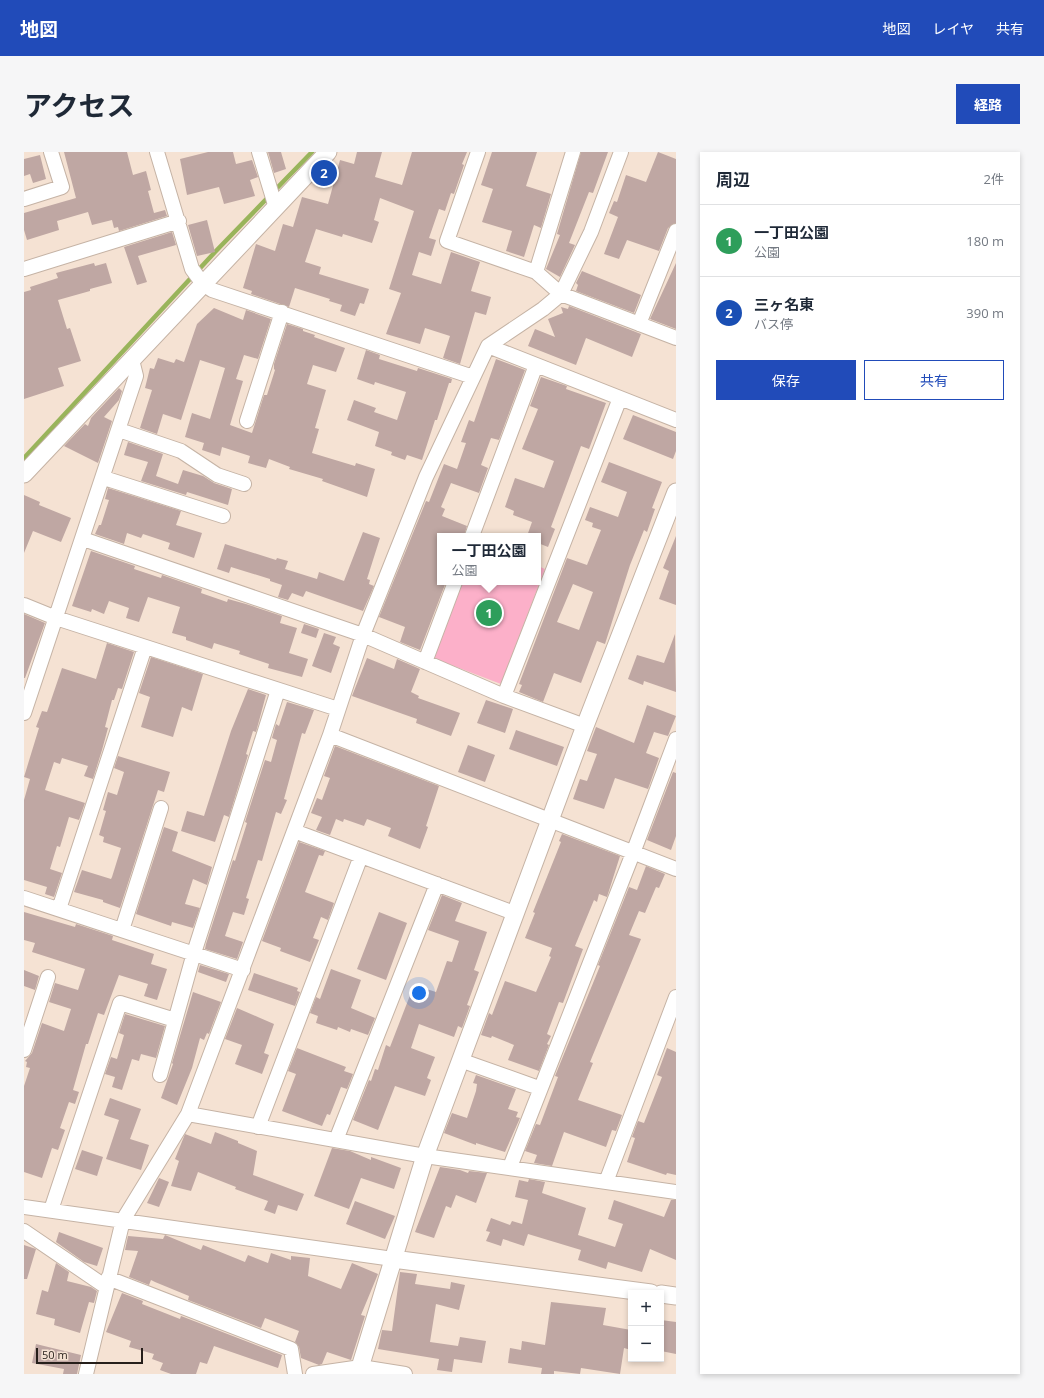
<!DOCTYPE html>
<html lang="ja">
<head>
<meta charset="utf-8">
<style>
	:root { --surface:#fff; --page:#f6f6f7; --text:#1f2937; --muted:#747a83; --line:#e0e1e3; --accent:#214bb9 }
	body { margin:0; font-family:"Open Sans","Noto Sans JP",sans-serif; background:var(--page); color:var(--text) }
	.controls { position:absolute; right:12px; bottom:12px; display:grid; overflow:hidden; border-radius:0px; box-shadow:0 2px 6px #0003 }
	.controls button { width:36px; height:36px; display:grid; place-items:center; padding:0; border:0; border-bottom:1px solid var(--line); background:var(--surface); color:var(--text); font:20px sans-serif }
	.scale { position:absolute; left:12px; bottom:10px; width:107px; box-sizing:border-box; padding-left:4px; border:2px solid #261f1a; border-top:0; font-size:11px; line-height:14px; white-space:nowrap; color:#261f1a; -webkit-text-stroke:3px #f5e2d3; paint-order:stroke }
	.you { position:absolute; left:395px; top:841px; width:14px; height:14px; margin:-10px; border:3px solid #fff; border-radius:50%; background:#1a73e8; box-shadow:0 0 0 6px #1a73e833 }
	.badge { display:grid; place-items:center; width:26px; height:26px; border-radius:50%; background:var(--accent); color:#fff; font-size:13px; font-weight:700 }
	.pin { position:absolute; translate:-50% -50%; border:2px solid #fff; box-shadow:0 1px 4px #0006 }
	.popup { position:absolute; left:413px; top:381px; width:104px; height:52px; box-sizing:border-box; display:grid; place-content:center; border-radius:0px; background:var(--surface); filter:drop-shadow(0 1px 3px #0005); font-size:13px; white-space:nowrap; color:var(--muted) }
	.popup b { font-size:15px; color:var(--text) }
	.popup::after { content:''; position:absolute; left:50%; top:100%; margin-left:-8px; border:8px solid transparent; border-top-color:var(--surface) }
	.list { margin:0; padding:0; list-style:none }
	h2 { display:flex; justify-content:space-between; align-items:center; height:52px; margin:0; padding:0 16px; font-size:17px }
	h2 small { font-size:13px; font-weight:400; color:var(--muted) }
	.list li { display:grid; grid-template-columns:26px 1fr auto; gap:12px; align-items:center; box-sizing:border-box; height:72px; padding:0 16px; border-top:1px solid var(--line) }
	.list b { display:block; font-size:15px; white-space:nowrap }
	.list p { margin:0; font-size:13px; white-space:nowrap; color:var(--muted) }
	.list em { font-size:13px; font-style:normal; color:var(--muted) }
	.actions { display:flex; gap:8px; padding:12px 16px }
	.actions a { flex:1; padding:9px 0; border:1px solid var(--accent); border-radius:0px; text-align:center; font-size:14px; color:var(--accent) }
	.actions .main { background:var(--accent); color:#fff }
	.map { position:relative; flex:none; width:652px; height:1222px; overflow:hidden; border-radius:0px }
	header { display:flex; align-items:center; gap:24px; box-sizing:border-box; height:56px; padding:0 20px; background:var(--accent); color:#fff }
	header strong { font-size:19px }
	nav { display:flex; gap:22px; margin-inline-start:auto; font-size:14px }
	.intro { display:flex; align-items:center; justify-content:space-between; box-sizing:border-box; height:96px; padding:0 24px }
	h1 { margin:0; font-size:28px }
	.button { padding:10px 18px; border-radius:0px; background:var(--accent); color:#fff; font-size:14px; font-weight:700 }
	main { display:flex; gap:24px; padding:0 24px }
	aside { flex:1; background:var(--surface); border-radius:0px; box-shadow:0 2px 6px #0003 }
	.map>svg:first-child { display:block }
	.green { fill:#fcb0c9 }
	.lines { fill:none; stroke-linecap:round; stroke-linejoin:round }
	.stream { stroke:#99b45b; stroke-width:4.5 }
	.building { fill:#bfa7a3; fill-rule:evenodd }
	.minor-casing { stroke:#c5b3a5; stroke-width:16 }
	.tertiary-casing { stroke:#c5b3a5; stroke-width:19 }
	.minor { stroke:#fff; stroke-width:14 }
	.tertiary { stroke:#fff; stroke-width:17 }
</style>
</head>
<body>
<header>
<strong>地図</strong>
<nav><a>地図</a><a>レイヤ</a><a>共有</a></nav>
</header>
<div class="intro"><h1>アクセス</h1><a class="button">経路</a></div>
<main>
<div class="map">
<svg width="652" height="1222" viewBox="0 0 652 1222">
	<rect width="100%" height="100%" fill="#f5e2d3"/>
	<path class="green" d="M514 414 521 417 477 532 409 506 439 430H514Z"/>
	<g class="lines">
		<path class="stream" d="M0 306 191 100 288 0"/>
	</g>
	<path class="building" d="M40 0H103L109 23 122 19 127 38 124 39 130 61 141 58 143 64 95 79 94 75 90 76 88 68 68 73 64 60 33 69 35 78 3 88 0 78V61L52 46Z
		M184 0H209L212 12 228 8 234 25 226 28 231 44 200 52 195 35 163 43 156 7Z
		M244 0H257L262 17 250 21Z
		M333 0H358L351 25 378 33 388 0H443L438 12 440 13 430 42 427 41 421 59 415 57 405 86 412 88 407 104 395 100 388 123 417 132 427 100 456 110 447 139 467 145 462 163 451 160 436 212 419 206 426 184 401 176 396 192 362 182 377 141 365 137 390 59 356 46 350 68 355 70 348 91 319 82 318 85 292 77 281 110 297 115 295 122 345 137 340 152 336 151 331 164 316 159 318 153 305 149 306 147 271 136 265 155 227 142 228 139 219 136 232 92 251 99 259 72 269 75 278 45 304 52 316 8 330 12Z
		M468 0H513L502 34 527 42 517 76 510 73 500 105 482 99 488 79 458 70 469 37 457 33Z
		M557 0H584L569 41 565 40 545 91 551 93 536 125 522 117 536 83 533 82Z
		M634 0 652 7V71L644 76 635 99 603 88 595 107 580 102 594 65 585 61 590 49 593 50 602 23 622 30Z
		M16 3 22 27 9 31 6 22 0 24V7Z
		M183 68 191 100 173 104 164 73Z
		M148 80 152 93 114 104 123 130 113 133 100 95Z
		M70 111 71 114 82 111 88 131 66 137V139L34 148 43 177 46 176 57 209 34 216 40 234 0 247V140L7 138 6 135 34 126 32 121Z
		M652 111V177L626 167Z
		M558 119 617 143 610 161 552 139 554 133 552 131Z
		M545 154 617 182 608 205 562 186 552 213 504 194 511 177 531 185 524 167 539 161 537 155 544 157Z
		M190 156 219 168 222 158 247 167 234 207 220 203 212 227 219 229 206 273 228 281 240 243H243L251 218 250 217V212L263 172 279 177V179L291 183 290 185 321 196 312 220 289 213 283 232 302 238 291 276 295 277 288 301 331 314 332 311 351 317 343 345 298 329 299 327 265 317 266 315 245 307 242 316 224 311 226 304 198 295 196 304 178 298 180 291 161 285 168 261 186 267 201 216 176 208 157 268 139 262 133 282 116 276 128 238 121 236 126 216 130 217 134 206 150 211 152 207 160 210 173 172Z
		M342 198 356 203 355 207 393 219 394 216 428 227 427 231H425L413 268H411L398 308 383 303 381 308 367 303 368 300 351 294 355 280 323 268 330 248 352 256 350 260 373 268 382 240 351 230 350 233 333 227Z
		M472 207 501 218 475 288 467 286 457 313 464 316 455 341 427 331 417 355 421 357 418 364 443 374 440 384H416V430H422L396 498 376 490 381 475 355 465 402 349 405 350 420 312 433 317 442 291 437 290 445 268 450 270Z
		M517 225 543 234 542 237 582 251 565 297 557 294 527 375 531 377 524 395 514 391V384H503L508 370 489 363 490 359 481 355 491 326 520 336 530 309 498 297 514 257 506 254Z
		M95 236 98 239 95 248 80 265 88 269 74 311 40 294 61 272 64 274 67 266Z
		M609 263 652 280V299L649 307 599 287Z
		M104 290 139 302 132 324 154 332 159 318 179 324 190 331 208 337 204 353 163 340 162 343 117 329 124 310 100 303Z
		M585 310 638 330 628 356 631 357 623 380 620 378 606 413 581 492 573 489 557 531 530 521 519 550 495 540 498 533 495 532 543 406 563 413 577 378 568 375 569 371 561 368 566 355 594 365 603 340 577 330ZM549 432 569 440 555 478 533 470Z
		M84 336 157 359 152 373 178 381 170 406 144 397 146 391 119 382 117 386 103 381 100 392 71 382 75 373H77L85 348 81 347Z
		M0 343 16 350 15 353 47 366 37 390 9 379 0 401Z
		M339 380 356 386 343 427 346 428 345 432 350 434 339 459 282 439 279 445 268 441 264 448 254 445 258 433 246 429V427L207 415 205 421 193 417 201 392 252 408 253 406 264 409 261 417 293 427 295 420 320 429Z
		M652 384V453L635 447 645 419 639 416Z
		M67 399 111 414 110 417 137 426 138 423 178 437 177 441 203 450 204 447 222 452 258 464 256 471 273 476 265 501 284 507 278 525 244 516 245 512 215 502 216 499 190 491 188 497 162 488V485L148 481 156 455 124 445 115 470 102 466 105 456 85 449 80 462 68 457 67 460 48 454Z
		M0 462 21 471 1 526H0Z
		M280 472 295 477 292 486 277 481Z
		M300 481 312 485 309 492 316 495 307 521 288 514Z
		M651 482 652 540 620 529 619 533 604 527 613 503 640 511Z
		M83 491 110 500 98 537 94 536 90 548H88L81 575 84 576 78 598 69 627 60 624 64 614 38 606 36 612 30 610 21 638 61 651 55 668 45 665 36 695 33 694 26 717 38 721 30 745 21 742 23 735 0 728V648L6 627 0 625 15 576 12 575 18 559 23 560 38 516 72 527Z
		M127 505 179 522 168 559 158 555 149 585 117 575 126 545 115 541Z
		M343 506 370 517 373 507 396 517 387 540 395 544 394 546 436 561 427 584 392 571 393 567 328 544Z
		M224 537 242 543 232 580 229 579 222 602 224 603 205 665 200 663 191 690 157 679 163 659 180 664 207 579Z
		M462 548 489 557 481 581 453 571Z
		M263 550 290 558 281 582 278 581 260 647 263 648 257 662 252 660 238 709 234 708 222 746 225 747 220 763 209 760 201 784 219 790 213 807 181 797 182 792 209 708 211 709 223 671 221 670 241 608 247 610 253 588 248 586 252 572 255 574Z
		M623 553 652 564 644 584 630 580 622 601 635 606 624 637 591 626 580 657 549 647 556 627 563 629 573 602 563 599 572 575 610 591Z
		M492 578 540 595 533 614 485 597Z
		M444 593 471 603 461 630 434 620Z
		M311 594 415 634 402 674 404 675 396 697 364 684 367 676 343 667 340 674 320 667 319 670 312 667 306 683 292 678 298 665 287 661 293 646 298 648 306 626 300 624Z
		M94 604 146 620 140 640 134 638 96 756 79 750V748L50 740 58 718 87 727 88 725 97 696 79 690 80 685 75 683 82 659 79 658 84 640 93 643 100 620 90 616Z
		M649 620 652 621V684L647 698 623 688Z
		M140 675 154 680 148 699 188 715 183 733 169 727 161 752 176 756 169 776 148 770 147 774 112 762Z
		M538 682 596 704 583 745 575 742 573 750 570 748 551 794 559 797 539 851 535 850 523 882 527 884 523 892 525 893 515 919 484 908 490 893 468 884 467 886 457 883 465 861 468 863 481 829 512 840 527 805 525 804 528 796 501 786 511 761 509 760 537 690 535 689Z
		M275 690 301 699 299 704 295 703 281 740 310 751 304 768 297 765 289 786 295 788 286 810 256 799 257 796 238 789Z
		M622 714 641 722 635 736 632 735 621 761 615 759 605 783 617 787 566 910 569 911 554 948 598 963 592 979 588 978 582 995 540 980 528 1014 510 1011 513 1003 501 999 512 972 516 973 534 925 531 924 576 814 574 813 605 735 613 738Z
		M418 743 438 751 431 769 463 780 450 818 455 820 443 853 446 854 438 876 434 874 430 885 395 872 387 896 411 905 403 926 407 928 401 944 371 934 354 978 329 968 345 928 347 929 351 917 354 918 362 893 366 895 390 833 412 840 423 809 428 810 435 789 404 778Z
		M0 760 51 775 52 772 89 784 88 788 130 802 127 812 143 817 133 848 120 844 124 832 95 823 80 863 74 861 64 892H62L49 938 55 940 51 952 45 950 36 976 41 978 34 998 28 996 18 1026 0 1020V934L6 916 2 915 3 910 1 909 8 901 18 871 40 879 47 857 25 850 31 831 54 838 61 817 8 800 11 791 0 788Z
		M355 760 383 771 362 828 333 817Z
		M176 813 205 822 202 830 174 820Z
		M307 817 337 828 327 856 351 866 344 883 327 877 326 880 314 875 313 878 292 871 294 864 286 861 292 845 296 847Z
		M0 818 15 824 11 838 0 834Z
		M230 821 274 836 273 839 276 840 271 854 224 838Z
		M169 840 197 850 185 882 183 881 180 888 176 886 168 916 153 953 137 946 149 912 148 911Z
		M213 856 250 872 240 901 245 903 238 922 211 912 218 893 201 887Z
		M101 862 141 874 132 906 117 902 115 909 108 907 98 938 88 935 91 925 81 922 87 905 93 907 100 883 95 881Z
		M273 896 322 915 320 919 329 922 323 937 317 935 306 963 303 962 298 974 258 959 272 922 264 919Z
		M643 896 652 900V1023L643 1021 642 1023 603 1010 611 986 608 985 614 969 620 971 638 925 633 923Z
		M452 923 492 937 484 957 494 960 492 965 496 966 481 1000 452 991V993L420 981 428 961 443 966 452 939 453 932 449 931Z
		M86 946 117 957 106 987 125 993 117 1018 82 1007 95 968 80 963Z
		M191 980 214 989V991L233 999 229 1023 280 1042 273 1059 254 1053 251 1062 240 1058 244 1049 211 1037 212 1035 174 1020 167 1039 147 1034 155 1009 151 1007 161 982 187 992Z
		M308 996 326 999 347 1008V1005L377 1016 370 1037 337 1026 325 1057 290 1044Z
		M58 998 79 1005 73 1024 51 1017Z
		M416 1015 436 1018 444 1021 445 1019 463 1021 452 1051 432 1043 427 1056 422 1054 410 1086 391 1080Z
		M135 1026 145 1030 135 1055 123 1051Z
		M505 1027 521 1030 518 1041 562 1056 554 1083 591 1095 599 1072 584 1067 590 1048 640 1065 647 1048H652V1108L626 1097 618 1120 584 1110 582 1117 554 1108 557 1098 504 1082 500 1094 479 1087 477 1094 462 1089 466 1080 462 1079 467 1066 486 1073 488 1069 498 1072 504 1048 491 1045 495 1028 504 1030Z
		M331 1049 371 1064 361 1087 322 1072Z
		M35 1080 79 1096 73 1114 60 1110 32 1090Z
		M141 1083 177 1098 179 1093 221 1110 224 1103 244 1111 247 1101 267 1108V1104L286 1106 284 1124 317 1137 328 1111 354 1122 337 1163 341 1164 327 1208 303 1200 298 1212 295 1213 277 1206 275 1195 271 1190 275 1179 241 1166 237 1176 164 1148 165 1144 131 1130 127 1128 125 1133 105 1125 114 1099 101 1098 104 1084 139 1087Z
		M0 1093 12 1097 3 1127H0Z
		M32 1111 45 1120 43 1129 67 1135 73 1139 70 1151 65 1150 56 1181 30 1173 31 1167 12 1162 18 1138 24 1140Z
		M376 1120 393 1122 391 1132 426 1137 427 1130 441 1133 435 1158 412 1152 406 1190 434 1194 436 1185 462 1189 458 1211 430 1207 428 1220 413 1218 415 1207 354 1197 358 1178 368 1179Z
		M98 1141 119 1149 118 1152 156 1167 157 1164 258 1203 254 1216 190 1194 183 1212 176 1210 172 1222H147L136 1218 139 1211 128 1207 130 1202 105 1195 107 1189 82 1180Z
		M527 1150 582 1156 579 1173 607 1178V1198L600 1196 596 1222 557 1216 556 1222 530 1219V1222H517L518 1216 484 1211 486 1196 497 1198 498 1189 521 1193Z
		M637 1168 652 1170V1202L637 1199Z
		M12 1192 57 1203 53 1222H39L40 1217 8 1211Z"/>
	<g class="lines">
		<defs>
			<path id="minor" d="M133 0 168 117 179 132 188 138 449 225
				M235 0 252 56
				M454 0 423 89 512 120 537 142 652 186
				M0 47 38 35 27 0
				M0 117 155 69
				M512 120 549 0
				M615 172 652 79
				M464 194 652 268
				M223 269 258 160
				M95 278 157 299 193 323 220 332
				M80 326 199 364
				M448 384 512 213
				M59 387 339 483 480 544 561 574
				M0 453 32 466 314 557
				M401 510 431 430
				M480 544 596 246
				M0 561 112 224 108 208
				M306 583 652 717
				M270 679 490 761
				M0 746 219 818
				M35 757 121 495
				M98 778 137 656
				M0 898 24 825
				M436 908 515 936
				M136 923 170 801 254 538
				M164 962 401 1004 652 1040
				M234 975 337 704
				M312 988 413 732
				M486 1015 609 701 652 587
				M582 1030 652 845
				M0 1055 369 1107
				M27 1058 96 851 151 868
				M0 1079 82 1135
				M84 1126 267 1197 271 1222
				M62 1222 99 1068 164 962 306 583 339 483 402 325 464 194 519 157 537 142 567 80 597 0
				M289 1222 337 1215 381 1222"/>
			<path id="tertiary" d="M0 322 304 0
				M369 1107 627 1141
				M637 1142 652 1144
				M334 1222 401 1004 561 574 652 340"/>
		</defs>
		<use href="#minor" class="minor-casing"/>
		<use href="#tertiary" class="tertiary-casing"/>
		<use href="#minor" class="minor"/>
		<use href="#tertiary" class="tertiary"/>
	</g>
</svg>
<div class="controls">
<button>+</button>
<button>−</button>
</div>
<div class="scale">50 m</div>
<div class="you"></div>
<div class="pin badge" style="left:465px;top:461px;background:#2e9e5b">1</div>
<div class="popup"><b>一丁田公園</b>公園</div>
<div class="pin badge" style="left:300px;top:21px;background:#1a4fb4">2</div>
</div>
<aside>
<h2>周辺<small>2件</small></h2>
<ul class="list">
<li><span class="badge" style="background:#2e9e5b">1</span><div><b>一丁田公園</b><p>公園</p></div><em>180 m</em></li>
<li><span class="badge" style="background:#1a4fb4">2</span><div><b>三ヶ名東</b><p>バス停</p></div><em>390 m</em></li>
</ul>
<div class="actions"><a class="main">保存</a><a>共有</a></div>
</aside>
</main>
</body>
</html>
